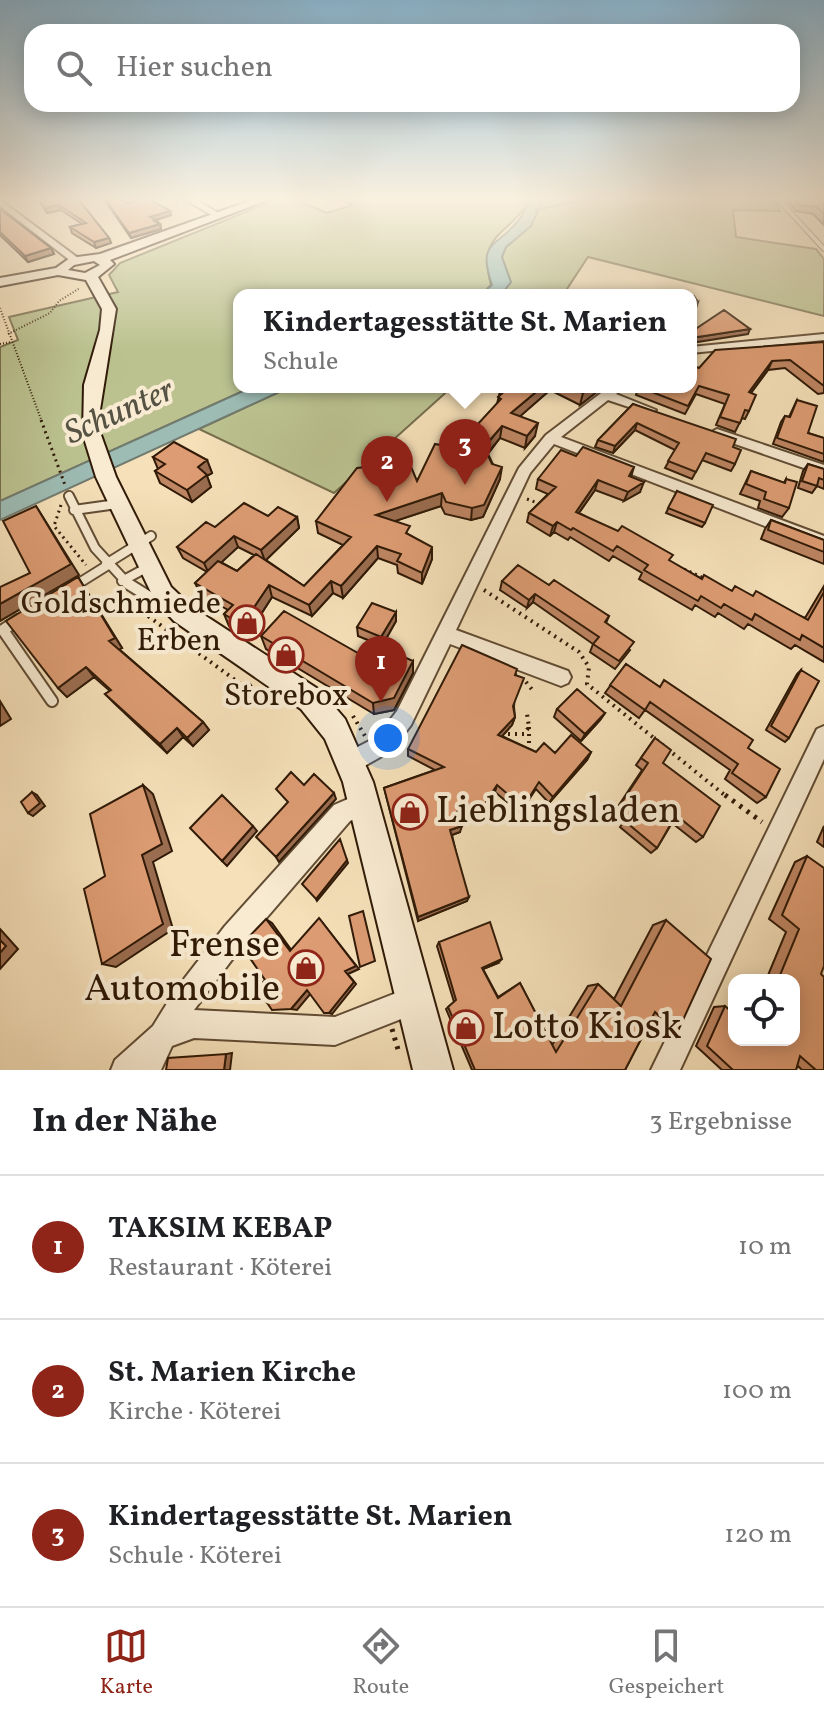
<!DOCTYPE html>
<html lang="de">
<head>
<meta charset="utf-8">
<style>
	:root { --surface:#fff; --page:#f6f6f6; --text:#202124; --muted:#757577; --line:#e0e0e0; --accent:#8f2418 }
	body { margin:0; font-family:Vollkorn,serif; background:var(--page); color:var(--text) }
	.controls { position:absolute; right:24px; bottom:24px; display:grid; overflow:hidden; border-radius:16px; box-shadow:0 4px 20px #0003 }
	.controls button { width:72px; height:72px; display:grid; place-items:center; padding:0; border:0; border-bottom:2px solid var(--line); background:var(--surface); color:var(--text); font:40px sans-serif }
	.you { position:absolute; left:388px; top:738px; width:28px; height:28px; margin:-20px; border:6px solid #fff; border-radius:50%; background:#1a73e8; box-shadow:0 0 0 12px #1a73e833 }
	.badge { display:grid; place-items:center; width:52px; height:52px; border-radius:50%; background:var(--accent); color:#fff; font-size:26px; font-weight:700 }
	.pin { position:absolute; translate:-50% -66px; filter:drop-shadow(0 2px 4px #0008) }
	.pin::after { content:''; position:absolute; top:42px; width:28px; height:24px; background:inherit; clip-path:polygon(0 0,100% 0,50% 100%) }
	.popup { position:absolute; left:233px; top:289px; width:464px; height:104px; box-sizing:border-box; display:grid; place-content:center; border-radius:16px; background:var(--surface); filter:drop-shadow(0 2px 6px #0005); font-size:26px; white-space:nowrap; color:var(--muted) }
	.popup b { font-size:30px; color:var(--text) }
	.popup::after { content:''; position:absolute; left:50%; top:100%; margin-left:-16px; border:16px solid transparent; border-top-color:var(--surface) }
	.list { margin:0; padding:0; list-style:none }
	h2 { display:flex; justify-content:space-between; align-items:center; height:104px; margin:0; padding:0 32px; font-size:34px }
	h2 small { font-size:26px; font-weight:400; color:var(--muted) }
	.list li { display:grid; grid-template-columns:52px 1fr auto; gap:24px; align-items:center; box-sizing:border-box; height:144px; padding:0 32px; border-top:2px solid var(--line) }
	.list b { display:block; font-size:30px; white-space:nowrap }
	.list p { margin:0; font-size:26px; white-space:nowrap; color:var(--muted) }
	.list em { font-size:26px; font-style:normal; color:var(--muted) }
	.icon { flex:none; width:44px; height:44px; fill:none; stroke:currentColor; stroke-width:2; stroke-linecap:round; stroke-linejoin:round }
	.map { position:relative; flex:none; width:824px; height:1070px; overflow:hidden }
	.search { position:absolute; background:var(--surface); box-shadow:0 4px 20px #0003; left:24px; right:24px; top:24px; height:88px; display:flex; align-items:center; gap:20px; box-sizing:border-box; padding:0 28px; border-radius:24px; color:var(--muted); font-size:30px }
	.sheet { height:536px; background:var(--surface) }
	nav { display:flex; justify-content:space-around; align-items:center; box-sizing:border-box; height:112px; border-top:2px solid var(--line); background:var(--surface); font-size:22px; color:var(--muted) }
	nav a { display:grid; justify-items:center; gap:4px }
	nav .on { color:var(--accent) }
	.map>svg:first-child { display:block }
	.green { fill:#bbc290; stroke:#766e4c; stroke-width:2 }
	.water { fill:#9dbcb4; stroke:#717b6f; stroke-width:2 }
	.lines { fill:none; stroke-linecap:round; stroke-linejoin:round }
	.stream { stroke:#717b6f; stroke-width:3 }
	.lane-far2-casing { stroke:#614c34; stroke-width:6 }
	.lane-far1-casing { stroke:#614c34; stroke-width:12 }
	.lane-casing { stroke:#614c34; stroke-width:14 }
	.street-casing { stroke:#614c34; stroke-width:4 }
	.secondary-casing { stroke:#301a07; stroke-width:4 }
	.path-far3 { stroke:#301a07; stroke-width:2; stroke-dasharray:1 2; stroke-linecap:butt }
	.path-far2 { stroke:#301a07; stroke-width:3; stroke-dasharray:2 4; stroke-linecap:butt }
	.path-far1 { stroke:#301a07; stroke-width:4; stroke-dasharray:2 5; stroke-linecap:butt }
	.path { stroke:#301a07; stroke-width:5; stroke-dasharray:3 6; stroke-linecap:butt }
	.lane-far2 { stroke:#f8ebd2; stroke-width:4 }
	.lane-far1 { stroke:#f8ebd2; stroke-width:8 }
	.lane { stroke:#f8ebd2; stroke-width:10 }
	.street { fill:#f8ebd2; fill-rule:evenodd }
	.secondary { fill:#f8ebd2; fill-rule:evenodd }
	.wall { fill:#be8663; stroke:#301a07; stroke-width:2; fill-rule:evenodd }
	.shaded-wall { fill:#9b6d50; stroke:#301a07; stroke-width:2 }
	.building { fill:#dd9c73; stroke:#301a07; stroke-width:2 }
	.labels { text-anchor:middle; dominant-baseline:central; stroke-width:8; stroke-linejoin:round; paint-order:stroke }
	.poi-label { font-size:32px; fill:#301a07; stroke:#f8ebd2; text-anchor:end }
	.water-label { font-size:34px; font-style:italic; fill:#565344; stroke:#f8ebd2 }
	.near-poi-label { font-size:38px; fill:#301a07; stroke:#f8ebd2; text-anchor:start }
</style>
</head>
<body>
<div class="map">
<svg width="824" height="1070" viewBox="0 0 824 1070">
	<rect width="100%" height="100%" fill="#f5e0b9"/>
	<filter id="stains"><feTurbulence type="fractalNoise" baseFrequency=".0025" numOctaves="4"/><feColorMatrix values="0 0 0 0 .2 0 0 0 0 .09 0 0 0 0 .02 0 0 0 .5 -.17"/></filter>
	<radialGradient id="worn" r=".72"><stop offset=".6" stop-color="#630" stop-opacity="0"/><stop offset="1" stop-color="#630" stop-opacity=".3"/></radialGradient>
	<path class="green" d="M278 199H293L327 213 353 205 340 199H531C506 239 477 232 491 285L481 295H239V387H252L0 501V347L18 340 9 317 118 292 109 275 120 263Z
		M543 199H774L780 211 733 210 736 237 816 249 824 259V316L588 257 563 295H501L506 291 502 257 506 247 531 226Z
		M290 387H452L334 493 199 429Z"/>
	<path class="water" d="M531 199H543L531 226 506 247 502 257 511 282 501 295H481L492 285C477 241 495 249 518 221 523 215 527 206 531 199Z
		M252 387H290L0 520V501Z"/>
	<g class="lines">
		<path class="stream" d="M536 210 585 199"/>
		<defs>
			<path id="lane-far2" d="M778 199 824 249"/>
			<path id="lane-far1" d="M69 496 95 548 129 585
				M74 510 117 504
				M106 564 151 536
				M122 581 148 567
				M76 585 108 565"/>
			<path id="lane" d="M127 583 167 608
				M74 586 79 583
				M18 620 3 630 52 701"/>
			<path id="street" d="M184 199H194L222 215 215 217Z
				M0 200 78 258V262H72L0 206Z
				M824 334V340L691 353V347Z
				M609 387H623L616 394 656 410 650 414 608 400 561 437 824 536V549L554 444 530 473 456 630 568 671 571 677 568 683 561 686 450 644 411 725 391 751 352 773 344 770 341 762 344 754 377 737 397 711 519 468 546 435Z
				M717 429 824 465V475L712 436 710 433Z
				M824 726V759L680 1070H651L817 729Z
				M364 792 372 795 375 803 372 811 350 821 243 945 194 1010 335 1017 414 986 424 990 428 1000 424 1010 335 1045 194 1038 172 1046 161 1070H111L115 1060 153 1026 174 992 225 926 334 805Z"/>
			<path id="secondary" d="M255 199H270L110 260 114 264 98 277 116 309 99 416 101 435 116 477 171 587 192 607 321 691 345 719 373 782 453 1070H413L343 782 325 739 301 709 174 621 155 601 96 477 83 435 84 385 100 330 102 309 86 280 58 275 0 286V278L56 268 70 258 100 254ZM94 261 100 265 85 273 68 270 74 265Z"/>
		</defs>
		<use href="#lane-far2" class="lane-far2-casing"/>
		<use href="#lane-far1" class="lane-far1-casing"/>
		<use href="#lane" class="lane-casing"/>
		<use href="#street" class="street-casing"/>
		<use href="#secondary" class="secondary-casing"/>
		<path class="path-far3" d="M0 308 42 422
			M8 334 50 313 59 301 80 288
			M0 344 11 342"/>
		<path class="path-far2" d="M41 420 65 485
			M527 499 542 505
			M61 505 54 526 86 565
			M684 569 706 579"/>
		<path class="path-far1" d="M484 590 579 652 589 667 587 684 727 797
			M131 603 147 616
			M145 610 148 616 246 688 253 683
			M526 682 534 692
			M353 716 365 736
			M529 727V751
			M501 734H524L529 727 527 714"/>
		<path class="path" d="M725 795 762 822
			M392 1029 399 1053"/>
		<use href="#lane-far2" class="lane-far2"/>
		<use href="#lane-far1" class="lane-far1"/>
		<use href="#lane" class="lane"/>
		<use href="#street" class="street"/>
		<use href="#secondary" class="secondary"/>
	</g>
	<path class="wall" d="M38 199H78L109 238 111 243 96 248 72 233 70 227 82 224 61 210 47 213Z
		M104 199H123L127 203 170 211 171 215 156 220 160 224 161 229 131 238Z
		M785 199H824V225L813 214 796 211Z
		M0 209 51 248 54 254 28 262 0 235Z
		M824 342V393L818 394 785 368 768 370 751 393 749 411 745 419 742 418 735 432 716 425 725 404 696 394 685 414 636 395 639 387 699 368Z
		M501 387H603L580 405 550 390 520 416 535 436 525 448 500 438 488 454 500 479 483 517 471 520 445 514 441 506 395 521 432 559 422 584 398 573 397 565 378 558 343 598 333 593 312 616 272 597 247 636 229 626 224 614 228 610 201 595 195 583 207 572 183 558 177 547 215 527 268 516 297 517 299 528 266 560 304 586 343 545 318 533 316 521 417 481 456 448 497 404ZM238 547 254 555 237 571 221 562Z
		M797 400 808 433 824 438V462L773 444 781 422 785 416 789 417Z
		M633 404 733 447 735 464 731 471 702 460 692 479 665 468 675 450 635 430 613 453 595 447 598 440Z
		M576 456 634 467 631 477 640 492 624 501 595 490 579 513 702 579 732 591 753 596 805 618 824 586V662L795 645 791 649 748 624 744 629 718 613 715 617 695 605 692 610 639 579 642 573 613 556 609 561 570 537 568 540 554 532 550 536 527 522 529 513 548 494 536 489 538 479Z
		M153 457 207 460 212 473 207 476 211 487 192 502 160 483 155 471 158 469Z
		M808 464 824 469V489L817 486 812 493 798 488 803 471Z
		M751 471 784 483 786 479 789 508 782 517 758 508 760 501 740 494Z
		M677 491 705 523 702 527 666 513Z
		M771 520 824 540V564L761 539 765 529Z
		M78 577 122 648 119 649 203 722 209 730 193 746 183 737 167 753 114 703 105 694 110 691 94 677 67 697 58 688Z
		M502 581 549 585 609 616 606 623 630 650 615 669 590 652 593 644 533 602 527 608 500 590Z
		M396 612V621L382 646 358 636 357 627Z
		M261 636 379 665 413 661V673L394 710 374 714 266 649Z
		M626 664 748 748 766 797 757 803 725 779 730 770 645 710 639 718 605 693Z
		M801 670 789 738 785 742 766 730 797 674Z
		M516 675 514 707 515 717 512 725 502 736 536 752H591L587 760 549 803 536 789 520 813 495 792 480 814 473 810 459 817 460 832 452 835 467 901 418 921 384 788 435 770 408 756V749Z
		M557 709 605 713 600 720 581 741 554 717Z
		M655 738 663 763 703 837 696 842 672 823 657 848 651 853 620 827 623 823 613 814 642 770 636 765Z
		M824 826V847L817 842Z
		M807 856 821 974 824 1070H802L797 1065 796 1070H722L696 1046 714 1007 725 1006 734 1040H794V980H766L786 932 769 919 795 862Z
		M666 920 677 1033H662L650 1022 625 1070H472L446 1009 454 1002 437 946 439 942 498 963 483 969 498 997 520 983 552 1045 588 986 598 984 614 999 653 925Z"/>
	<path class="shaded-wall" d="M59 205 61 210 47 213 45 208Z
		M170 211 171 215 152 221 150 217Z
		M160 224 161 229 131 238 129 233Z
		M109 238 111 243 96 248 94 242Z
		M51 248 54 254 28 262 25 256Z
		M698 302 694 314 691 316V307Z
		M750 329 748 334 691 343V338Z
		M772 361 768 370 745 401 749 392Z
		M542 387H550V390L509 426 511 413Z
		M591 387H603L580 405 583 393Z
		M538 423 535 436 525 448 527 436Z
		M637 423 635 430 613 453 615 446Z
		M502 426 500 438 483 459 484 447Z
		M207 460 212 473 207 476 211 487 192 502 187 490 198 467Z
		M502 467 500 479 483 517 471 520 472 508Z
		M598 480 595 490 573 521 576 512Z
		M644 482 640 492 624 501 628 492Z
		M442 493 441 506 377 527 376 515Z
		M36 506 79 575 0 621V604L71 564Z
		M297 517 299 528 265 561 261 550Z
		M557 522 554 532 550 536 553 526Z
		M234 536 238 547 209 574 204 563Z
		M377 546 378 558 343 598 341 586Z
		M432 547V559L422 584V573Z
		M78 577 122 648 117 651 109 641Z
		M331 581 333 593 312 616 309 605Z
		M269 585 272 597 247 636 242 625Z
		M535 594 533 602 527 608 529 600Z
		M396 612V621L382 646 381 637Z
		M413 661V673L394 710 374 714 373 703Z
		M86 667 94 677 67 697 58 688Z
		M0 701 11 719 0 726Z
		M605 713 600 720 581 741 585 734Z
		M515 717 512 725 496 743 498 735Z
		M203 722 209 730 193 746 187 738Z
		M177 728 183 737 167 753 160 744Z
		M591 752 587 760 549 803 553 797Z
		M143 785 153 794 172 851 153 862 173 929 116 967 102 964 142 855Z
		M497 785 495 792 480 814 482 808Z
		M32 792 37 795 45 806 33 816 28 813Z
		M334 793 336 799 279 862 276 857Z
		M474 803 473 810 456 819 457 812Z
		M253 826 257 831 227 866 222 861Z
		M462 826 460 832 449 836 450 830Z
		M347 860 348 863 317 901 316 899Z
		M469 897 467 901 418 921V917Z
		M319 918 359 969 348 974 356 984 332 1014 329 1013 345 971Z
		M266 919 272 923 295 955 290 951Z
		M0 929 18 949 0 969Z
		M502 959 498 963 478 971 482 968Z
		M307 990 312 992 297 1010 291 1009Z
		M232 1053 230 1070H224L226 1054Z"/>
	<path class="building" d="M39 199H78L109 238 94 242 70 227 86 223 59 205 45 208Z
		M105 199H123L127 203 140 199H149L170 211 150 217 157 220 154 221 160 224 129 233Z
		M794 199H824V214L817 207 799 205Z
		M0 209 51 248 25 256 0 232Z
		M694 296 698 302 691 307V297Z
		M724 310 750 329 691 338V332Z
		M824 342V386L790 360 772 361 749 392 756 395 749 411 745 410 740 423 720 417 729 395 699 386 688 406 639 387H691V365L699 368 715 350Z
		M503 387H542L511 413 538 423 527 436 502 426 484 447 492 464 502 467 484 505 472 508 446 502 442 493 376 515 410 526 406 533 432 547 422 573 397 561 401 554 377 546 341 586 331 581 309 605 269 585 242 625 224 614 233 605 195 583 218 561 237 571 256 554 304 586 351 537 316 521 357 468 409 462 417 481 435 444 456 448 501 399 498 397 507 389Z
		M571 387H591L583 393Z
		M797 400 817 406 808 433 824 438V454L777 438 785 416 790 417Z
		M633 404 736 439 733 447 741 450 735 464 706 453 696 472 668 461 679 443 637 423 615 446 598 440Z
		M174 442 207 460 198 467 207 475 187 490 155 471 165 464 153 457Z
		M583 447 634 467 629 476 644 482 628 492 598 480 576 512 618 531 622 526 673 555 669 560 702 579 704 575 732 591 735 586 753 596 756 591 808 620 824 592V648L802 635 800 640 755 614 752 620 724 604 721 608 701 596 698 601 644 570 648 565 617 546 613 551 573 528 571 530 557 522 553 526 529 513 556 487 538 479 561 450 576 456Z
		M808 464 824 469V480L819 478 817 486 802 481Z
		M751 471 785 483 786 479 797 482 789 508 764 499 766 492 746 484Z
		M677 491 713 505 705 523 668 508Z
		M244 503 268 516 278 507 297 517 261 550 234 536 204 563 177 547 206 522 215 527Z
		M36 506 71 564 0 604V587L30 573 3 521Z
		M771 520 824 540V552L768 530Z
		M518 565 549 585 554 580 609 616 605 622 634 642 619 661 593 644 599 637 535 594 529 600 502 581Z
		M78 577 115 638 109 641 203 722 187 738 177 728 160 744 105 694 111 690 86 667 58 688 6 621Z
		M372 603 396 612 381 637 357 627Z
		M284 611 379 665 388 650 413 661 394 698 373 703 261 636Z
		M462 645 517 669 515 675 524 678 513 706 515 717 498 735 536 752 544 743 555 753 571 735 591 752 553 797 539 782 523 807 497 785 482 808 474 803 457 812 462 826 450 830 469 897 418 917 384 788 444 767 408 749Z
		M626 664 660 687 664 680 753 740 748 748 780 769 766 797 732 773 738 764 650 702 645 710 610 685Z
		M801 670 819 681 789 738 771 726Z
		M577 689 605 713 585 734 557 709Z
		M655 738 671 750 663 763 720 806 703 837 676 815 657 848 626 822 629 817 618 808 648 763 641 758Z
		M291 772 304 785 314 774 334 793 276 857 256 837 288 802 276 789Z
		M143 785 162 844 142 855 163 924 102 964 84 889 105 876 90 814Z
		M32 792 40 803 28 813 21 802Z
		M222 795 253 826 222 861 190 828Z
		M340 839 347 860 316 899 302 884Z
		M807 856 824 868V966L821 974 824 977V1070H816L800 1056 796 1070H733L707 1046 725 1006 734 1014V1040H794V980H778L799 929 782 915Z
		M363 911 375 961 360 967 349 916Z
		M319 918 356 966 345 971 354 982 329 1013H324L307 990 291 1009 272 1010 257 988 265 980 241 945 266 919 290 951Z
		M666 920 711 959 677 1033 655 1012 625 1070H475L448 1007 456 1000 439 942 490 922 502 959 482 968 498 998 520 983 556 1052 598 984 621 1006Z
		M0 940 6 946 0 953Z
		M226 1054 224 1070H166L168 1058Z"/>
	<linearGradient id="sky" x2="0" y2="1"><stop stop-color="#8ab7d3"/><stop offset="0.57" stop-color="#faf1e0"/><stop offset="1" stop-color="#faf1e0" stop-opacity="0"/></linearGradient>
	<rect width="824" height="349" fill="url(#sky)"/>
	<defs>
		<symbol id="shop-ring" viewBox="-11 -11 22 22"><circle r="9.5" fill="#f8ebd2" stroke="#8f2418" stroke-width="1.5"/><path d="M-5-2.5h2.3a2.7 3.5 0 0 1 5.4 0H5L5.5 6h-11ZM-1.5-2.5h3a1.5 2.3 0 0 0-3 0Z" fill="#8f2418"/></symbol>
	</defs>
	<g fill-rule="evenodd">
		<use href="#shop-ring" x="227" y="603" width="40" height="40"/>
		<use href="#shop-ring" x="266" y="635" width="40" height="40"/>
		<use href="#shop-ring" x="390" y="792" width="40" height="40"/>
		<use href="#shop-ring" x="286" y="948" width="40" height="40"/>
		<use href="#shop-ring" x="446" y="1008" width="40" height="40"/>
	</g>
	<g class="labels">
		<g class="poi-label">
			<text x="221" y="605">Goldschmiede<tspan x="221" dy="37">Erben</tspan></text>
			<text x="286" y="697" text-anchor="middle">Storebox</text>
		</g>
		<g class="water-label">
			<text transform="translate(120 413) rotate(-24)">Schunter</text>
		</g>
		<g class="near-poi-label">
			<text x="436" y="812">Lieblingsladen</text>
			<text x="280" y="946" text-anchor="end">Frense<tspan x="280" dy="44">Automobile</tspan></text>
			<text x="492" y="1028">Lotto Kiosk</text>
		</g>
	</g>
	<rect width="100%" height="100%" filter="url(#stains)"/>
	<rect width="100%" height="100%" fill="url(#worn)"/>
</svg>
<div class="controls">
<button><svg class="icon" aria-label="locate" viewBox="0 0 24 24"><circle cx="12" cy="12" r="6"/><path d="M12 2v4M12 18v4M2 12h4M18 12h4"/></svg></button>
</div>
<div class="you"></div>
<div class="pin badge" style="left:381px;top:702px">1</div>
<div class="pin badge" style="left:387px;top:502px">2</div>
<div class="pin badge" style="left:465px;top:485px">3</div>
<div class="popup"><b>Kindertagesstätte St. Marien</b>Schule</div>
<div class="search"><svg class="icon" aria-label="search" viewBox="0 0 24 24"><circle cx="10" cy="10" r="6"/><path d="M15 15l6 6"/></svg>Hier suchen</div>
</div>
<section class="sheet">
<h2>In der Nähe<small>3 Ergebnisse</small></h2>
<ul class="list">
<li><span class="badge">1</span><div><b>TAKSIM KEBAP</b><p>Restaurant · Köterei</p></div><em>10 m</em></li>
<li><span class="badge">2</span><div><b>St. Marien Kirche</b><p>Kirche · Köterei</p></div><em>100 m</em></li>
<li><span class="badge">3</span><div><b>Kindertagesstätte St. Marien</b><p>Schule · Köterei</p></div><em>120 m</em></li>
</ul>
</section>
<nav>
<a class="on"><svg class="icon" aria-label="map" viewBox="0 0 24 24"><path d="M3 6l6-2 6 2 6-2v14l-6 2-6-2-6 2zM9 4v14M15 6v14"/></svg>Karte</a>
<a><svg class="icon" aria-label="directions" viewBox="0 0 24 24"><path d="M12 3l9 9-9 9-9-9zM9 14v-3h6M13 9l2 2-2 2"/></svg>Route</a>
<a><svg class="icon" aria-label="saved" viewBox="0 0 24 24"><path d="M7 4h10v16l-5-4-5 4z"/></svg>Gespeichert</a>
</nav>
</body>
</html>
